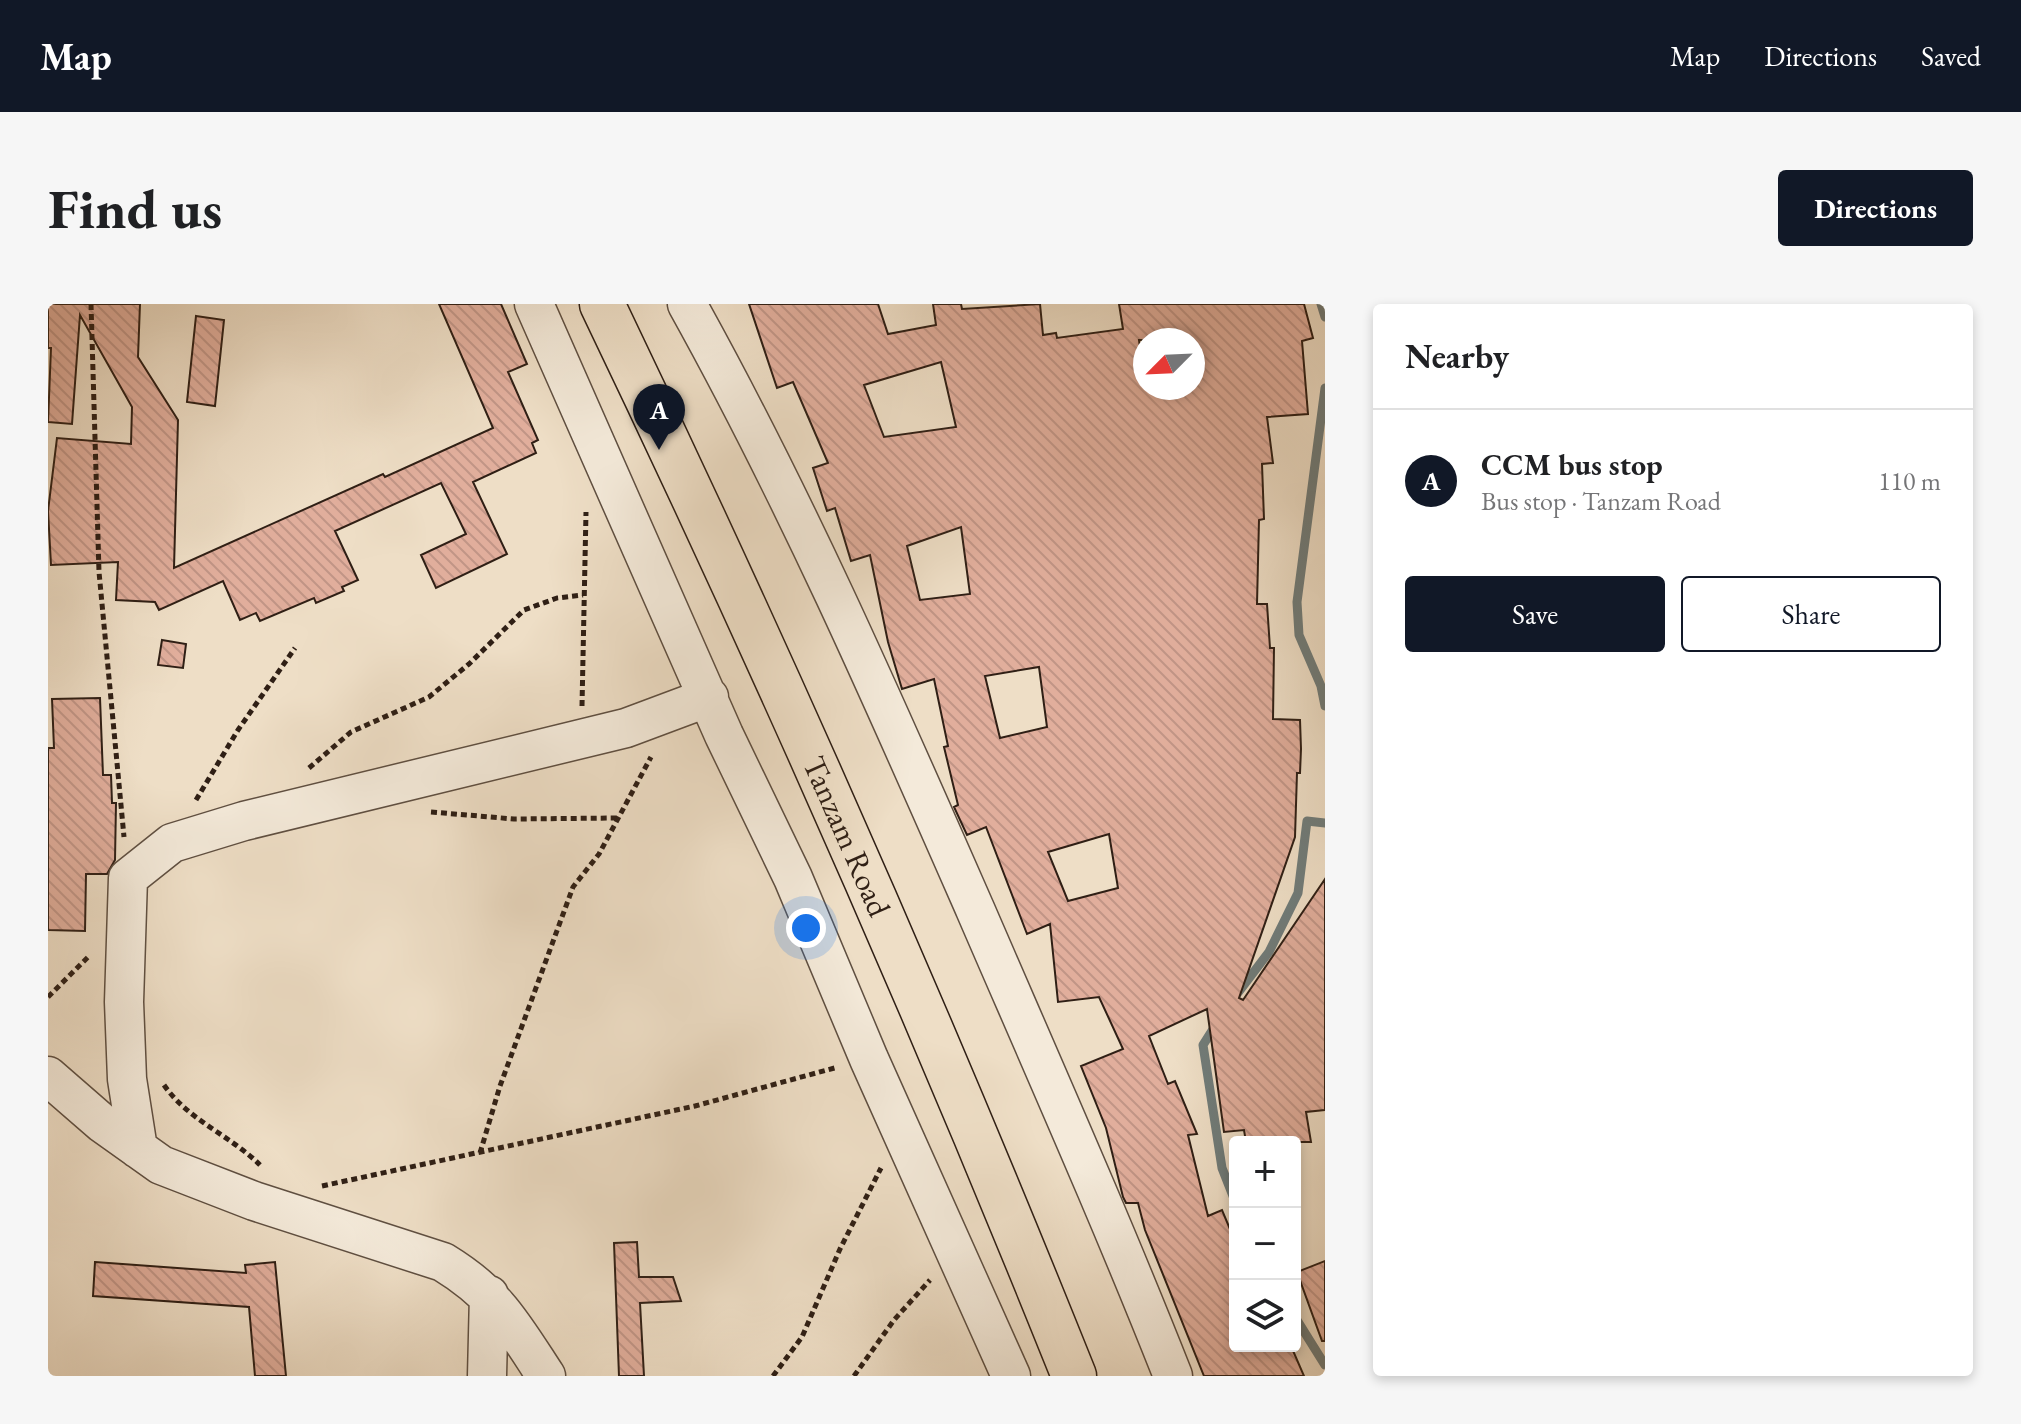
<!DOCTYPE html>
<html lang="en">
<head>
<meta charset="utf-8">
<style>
	:root { --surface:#fff; --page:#f6f6f6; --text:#202124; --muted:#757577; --line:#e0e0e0; --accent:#111827 }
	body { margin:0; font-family:"EB Garamond",serif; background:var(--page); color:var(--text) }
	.controls { position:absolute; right:24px; bottom:24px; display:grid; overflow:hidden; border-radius:8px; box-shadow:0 4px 12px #0003 }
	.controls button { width:72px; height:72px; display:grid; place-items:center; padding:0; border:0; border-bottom:2px solid var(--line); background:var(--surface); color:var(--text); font:40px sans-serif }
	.compass { position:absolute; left:1085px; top:24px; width:72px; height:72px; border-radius:50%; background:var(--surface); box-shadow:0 4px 12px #0003; rotate:246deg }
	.you { position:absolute; left:758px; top:624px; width:28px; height:28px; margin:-20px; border:6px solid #fff; border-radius:50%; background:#1a73e8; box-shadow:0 0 0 12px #1a73e833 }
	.badge { display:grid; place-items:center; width:52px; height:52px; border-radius:50%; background:var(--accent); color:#fff; font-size:26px; font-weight:700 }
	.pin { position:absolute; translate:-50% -66px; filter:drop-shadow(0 2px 4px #0008) }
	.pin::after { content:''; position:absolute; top:42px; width:28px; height:24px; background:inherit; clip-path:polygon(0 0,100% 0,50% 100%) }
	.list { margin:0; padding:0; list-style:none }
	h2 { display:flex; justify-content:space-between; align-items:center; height:104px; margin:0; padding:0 32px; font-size:34px }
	h2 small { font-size:26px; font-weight:400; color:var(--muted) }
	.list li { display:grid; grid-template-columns:52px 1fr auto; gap:24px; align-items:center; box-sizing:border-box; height:144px; padding:0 32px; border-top:2px solid var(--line) }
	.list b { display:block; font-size:30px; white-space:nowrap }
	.list p { margin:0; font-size:26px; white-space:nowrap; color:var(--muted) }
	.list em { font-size:26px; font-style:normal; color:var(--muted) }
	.actions { display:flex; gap:16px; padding:24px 32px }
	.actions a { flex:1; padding:18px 0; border:2px solid var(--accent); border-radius:8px; text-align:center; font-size:28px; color:var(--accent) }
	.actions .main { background:var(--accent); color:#fff }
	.icon { flex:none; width:44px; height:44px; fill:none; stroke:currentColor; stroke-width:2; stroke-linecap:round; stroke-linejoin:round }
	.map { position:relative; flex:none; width:1277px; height:1072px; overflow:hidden; border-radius:8px }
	header { display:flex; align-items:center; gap:48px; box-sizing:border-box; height:112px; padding:0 40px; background:var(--accent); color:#fff }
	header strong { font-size:38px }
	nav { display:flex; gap:44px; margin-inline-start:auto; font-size:28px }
	.intro { display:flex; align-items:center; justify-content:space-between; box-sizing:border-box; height:192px; padding:0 48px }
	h1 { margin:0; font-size:56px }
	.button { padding:20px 36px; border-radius:8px; background:var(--accent); color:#fff; font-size:28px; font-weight:700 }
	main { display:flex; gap:48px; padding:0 48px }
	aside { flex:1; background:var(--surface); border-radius:8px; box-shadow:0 4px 12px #0003 }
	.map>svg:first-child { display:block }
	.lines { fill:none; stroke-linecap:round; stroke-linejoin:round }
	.stream { stroke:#707c7a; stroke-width:9 }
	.building { fill:url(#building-back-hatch); stroke:#2f1f15; stroke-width:2; fill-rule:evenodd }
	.minor-casing { stroke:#5f4f41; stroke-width:41 }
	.highway-casing { stroke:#2f1f15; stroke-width:47 }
	.path { stroke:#2f1f15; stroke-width:5; stroke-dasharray:6 4; stroke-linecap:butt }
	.minor { stroke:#f4eada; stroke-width:38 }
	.highway { stroke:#eedec6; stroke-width:44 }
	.labels { text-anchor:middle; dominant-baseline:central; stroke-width:7; stroke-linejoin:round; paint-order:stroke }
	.street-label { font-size:32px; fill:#2f1f15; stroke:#f4eada }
</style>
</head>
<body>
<header>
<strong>Map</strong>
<nav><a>Map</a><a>Directions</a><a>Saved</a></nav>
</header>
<div class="intro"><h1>Find us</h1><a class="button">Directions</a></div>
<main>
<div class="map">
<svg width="1277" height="1072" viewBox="0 0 1277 1072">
	<defs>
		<pattern id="building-back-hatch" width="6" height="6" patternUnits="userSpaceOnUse" patternTransform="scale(2)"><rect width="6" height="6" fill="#e1ae9c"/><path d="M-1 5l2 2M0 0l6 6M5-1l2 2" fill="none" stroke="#c19586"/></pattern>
	</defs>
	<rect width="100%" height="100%" fill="#eedec6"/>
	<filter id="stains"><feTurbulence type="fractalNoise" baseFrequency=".0025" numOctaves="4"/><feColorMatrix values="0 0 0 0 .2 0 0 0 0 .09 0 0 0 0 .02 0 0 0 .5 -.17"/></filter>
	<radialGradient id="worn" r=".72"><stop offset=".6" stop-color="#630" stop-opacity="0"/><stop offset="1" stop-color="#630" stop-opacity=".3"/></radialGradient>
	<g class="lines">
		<path class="stream" d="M1273 0 1277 13
			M1277 84 1249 298 1251 331 1273 382 1277 402
			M1189 690 1221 648 1250 589 1259 517 1277 519
			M1169 719 1155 741 1174 864 1187 897
			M1247 1013 1277 1061"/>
	</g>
	<path class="building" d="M0 0H92L90 53 130 116 126 264 335 170 337 173 445 124 391 0H453L479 60 460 68 490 136 484 139 488 149 425 178 459 250 388 284 373 251 418 230 393 179 287 227 310 276 294 283 296 287 268 299 266 294 212 317 208 309 192 316 175 277 111 306 107 298 68 296 70 258 3 261 0 207 9 134 83 140 84 103 32 11 24 120 0 118 3 44H0Z
		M701 0H830L840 30 888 21 885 0H913L914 5 992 0 995 31 1008 29 1009 34 1075 25 1071 0H1256L1265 34 1254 37 1260 110 1219 113 1225 159 1214 160 1216 215 1211 216 1209 300H1219L1222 344H1226L1225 415 1252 416 1253 445 1252 469H1249L1247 533 1191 694 1195 696 1277 575V806L1258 808 1263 838H1198L1196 826 1176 828 1159 705 1101 732 1120 780 1127 777 1149 830 1140 831 1160 912 1174 906 1187 937V1042H1243L1256 1072H1156L1097 926 1090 899H1078L1075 893 1058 824 1033 762 1075 745 1051 693 1010 698 1002 620 979 630 938 523 919 531 906 503 910 501 896 443 900 442 886 375 854 385 840 338 822 251 803 257 787 204 779 207 765 164 780 159 745 78 729 84ZM1091 36H1145V84H1097ZM893 58 908 123 836 133 816 81ZM913 223 922 290 872 296 859 242ZM991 363 999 423 952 434 937 372ZM1061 530 1070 584 1020 597 1000 548Z
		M148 12 176 16 167 102 139 98Z
		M114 336 138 340 135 364 110 361Z
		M52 394 55 471H63L64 499H68L67 556 59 570H38L37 627 0 626V444H6L4 395Z
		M589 938 591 973H625L633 997 592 999 596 1072H571L566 939Z
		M1277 957V1037H1274L1249 968Z
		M47 958 198 969 197 961 227 958 238 1072H207L201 1003 45 992Z"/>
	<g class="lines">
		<defs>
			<path id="minor" d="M486 0 676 431 745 574 821 755 963 1072
				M639 0C748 196 837 400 927 605 994 760 1063 915 1125 1072
				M0 772 54 819 113 861 206 897 395 958C449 991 464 1020 498 1072
				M90 845 79 775 76 698 80 574 124 539 196 517 578 424 661 393
				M439 1072 441 991"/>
			<g id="highway">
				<path id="s1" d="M554 0C723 352 881 710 1026 1072"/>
			</g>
		</defs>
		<use href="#minor" class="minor-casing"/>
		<use href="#highway" class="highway-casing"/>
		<path class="path" d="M43 0 51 268 76 533
			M534 402 538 208
			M261 464 303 428 381 393 421 360 476 306 509 294 535 291
			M148 496 190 426 247 344
			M383 508 466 515 570 514
			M0 693 42 651
			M116 781C140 816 183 832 212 861
			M432 849 452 782 525 583 551 550 603 453
			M274 882 647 802 790 763
			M725 1072 754 1033 792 945 833 864
			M806 1072 846 1016 882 976"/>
		<use href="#minor" class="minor"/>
		<use href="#highway" class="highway"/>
	</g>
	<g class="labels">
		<g class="street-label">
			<text stroke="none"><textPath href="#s1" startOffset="586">Tanzam Road</textPath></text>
		</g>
	</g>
	<rect width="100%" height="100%" filter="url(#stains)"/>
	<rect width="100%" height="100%" fill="url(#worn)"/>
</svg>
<div class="controls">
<button>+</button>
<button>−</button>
<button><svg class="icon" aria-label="layers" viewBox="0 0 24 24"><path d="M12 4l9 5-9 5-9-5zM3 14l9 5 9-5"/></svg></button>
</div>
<svg class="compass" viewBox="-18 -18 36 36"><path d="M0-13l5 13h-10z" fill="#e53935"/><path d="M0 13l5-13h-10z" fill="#757577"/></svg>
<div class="you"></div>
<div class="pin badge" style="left:611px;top:146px">A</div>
</div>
<aside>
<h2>Nearby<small></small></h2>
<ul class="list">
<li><span class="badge">A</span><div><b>CCM bus stop</b><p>Bus stop · Tanzam Road</p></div><em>110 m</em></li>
</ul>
<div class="actions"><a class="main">Save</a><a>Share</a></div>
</aside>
</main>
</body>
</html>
